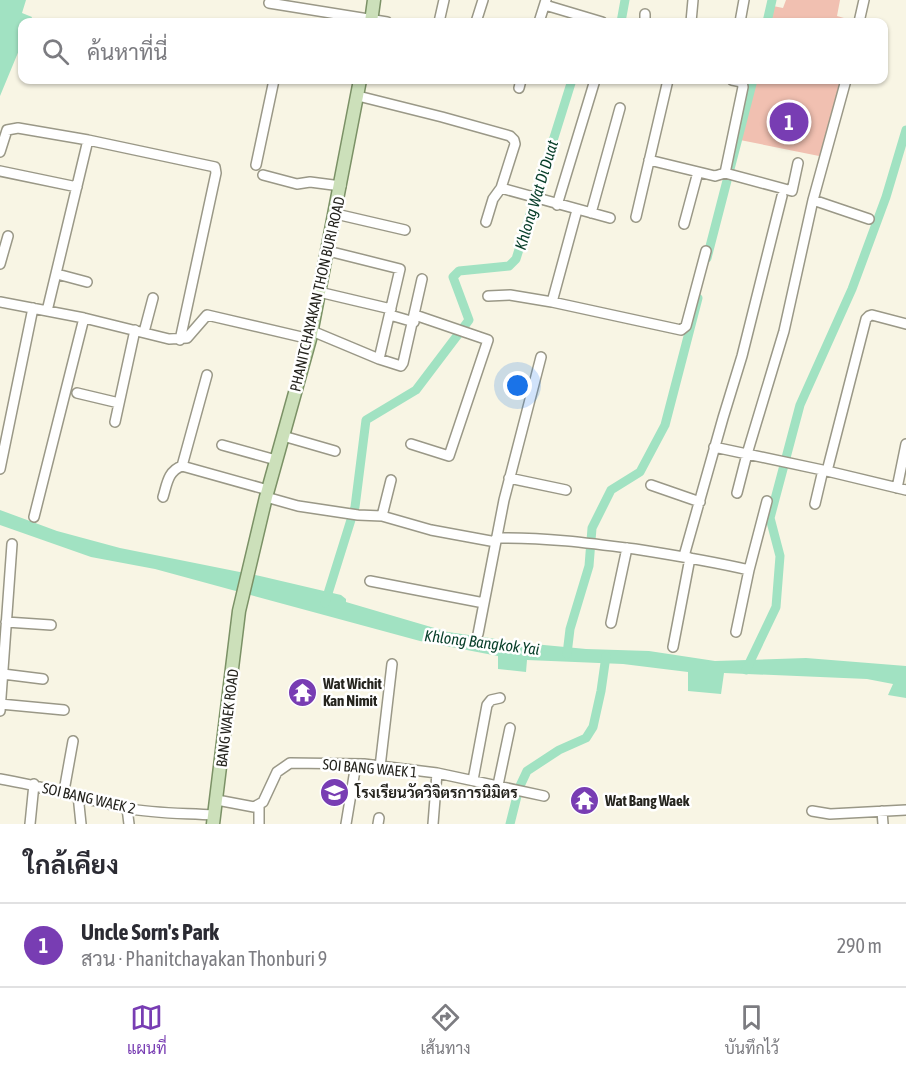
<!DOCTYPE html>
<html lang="th">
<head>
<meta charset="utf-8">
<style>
	:root { --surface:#fff; --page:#f2f2f3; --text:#2b2b33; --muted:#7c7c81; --line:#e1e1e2; --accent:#783db3 }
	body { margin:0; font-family:"Asap Condensed",Sarabun,sans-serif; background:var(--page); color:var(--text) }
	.you { position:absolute; left:518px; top:386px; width:21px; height:21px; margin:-15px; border:4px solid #fff; border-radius:50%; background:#1a73e8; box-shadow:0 0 0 9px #1a73e833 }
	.badge { display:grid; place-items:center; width:39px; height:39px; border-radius:50%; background:var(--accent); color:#fff; font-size:20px; font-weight:700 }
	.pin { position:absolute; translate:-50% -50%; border:3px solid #fff; box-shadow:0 2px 6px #0006 }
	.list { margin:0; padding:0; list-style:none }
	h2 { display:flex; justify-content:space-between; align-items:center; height:78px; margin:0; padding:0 24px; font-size:26px }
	h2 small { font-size:20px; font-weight:400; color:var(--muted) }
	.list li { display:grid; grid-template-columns:39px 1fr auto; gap:18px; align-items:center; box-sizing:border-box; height:84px; padding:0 24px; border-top:2px solid var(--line) }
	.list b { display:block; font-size:22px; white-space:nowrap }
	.list p { margin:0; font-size:20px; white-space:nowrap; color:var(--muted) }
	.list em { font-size:20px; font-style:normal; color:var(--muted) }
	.icon { flex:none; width:33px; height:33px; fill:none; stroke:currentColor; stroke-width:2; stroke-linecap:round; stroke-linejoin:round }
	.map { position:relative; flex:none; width:906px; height:824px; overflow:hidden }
	.search { position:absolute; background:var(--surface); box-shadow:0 2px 4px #0004; left:18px; right:18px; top:18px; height:66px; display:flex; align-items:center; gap:15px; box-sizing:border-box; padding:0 21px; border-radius:12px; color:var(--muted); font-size:22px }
	.sheet { height:162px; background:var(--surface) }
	nav { display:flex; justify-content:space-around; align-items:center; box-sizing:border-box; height:84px; border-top:2px solid var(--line); background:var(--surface); font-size:16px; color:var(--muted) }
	nav a { display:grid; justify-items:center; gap:3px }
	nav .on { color:var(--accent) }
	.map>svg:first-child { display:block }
	.green { fill:#f1c0b1 }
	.water { fill:#a1e2c2 }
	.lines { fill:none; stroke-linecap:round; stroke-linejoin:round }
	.canal { stroke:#a1e2c2; stroke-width:9 }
	.minor-casing { stroke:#9a9887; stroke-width:12 }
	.major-casing { stroke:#7b9166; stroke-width:15 }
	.minor { stroke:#fff; stroke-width:9 }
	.major { stroke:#cce0ba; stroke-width:12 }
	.labels { text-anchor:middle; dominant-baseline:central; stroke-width:5; stroke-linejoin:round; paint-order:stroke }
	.street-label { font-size:15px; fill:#25241e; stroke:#fff }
	.poi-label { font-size:15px; font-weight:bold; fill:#25241e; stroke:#fff; text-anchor:start }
	.water-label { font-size:16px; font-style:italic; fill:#073e29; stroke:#fff }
</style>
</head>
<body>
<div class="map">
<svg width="906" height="824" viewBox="0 0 906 824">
	<rect width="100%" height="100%" fill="#f8f5e4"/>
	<path class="green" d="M786 0H840L837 16 858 22H769L773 6 783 8Z
		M755 80H845L824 157 740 140Z"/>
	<path class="water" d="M0 0H26L22 13 32 17 30 22H22V43L0 96Z
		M0 510 57 531 120 548 260 576 341 595 346 599V602L448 632 523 643 586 649 649 651 715 661 806 658 906 666V698L888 695 893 684 867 679 724 673 721 694 688 691V672L623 664 527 660 526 672 498 669V656L420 641 155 569 91 557 0 525Z"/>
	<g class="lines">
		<path class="canal" d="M621 22 625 0
			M767 22 772 0
			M707 258 753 80
			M325 603 355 507 366 420 416 390 469 320 453 277 459 271 509 266 516 259 572 80
			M567 654 570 629 589 566 592 528 611 490 640 472 665 425 698 298
			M746 670 776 607 780 556 770 518 800 405 852 289 886 197 906 130
			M510 824 519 788 527 771 559 750 586 738 593 727 601 691 606 656"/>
		<defs>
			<path id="minor" d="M269 3 387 22
				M545 5 602 22
				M439 22 444 0
				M476 22 483 0
				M539 22 546 0
				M645 22V14
				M691 22 693 0
				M740 22 744 0
				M859 22 864 0
				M519 88 521 80
				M358 96 442 117 510 136 514 140 515 144 501 188 493 199 486 222
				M0 152 7 130 18 128 88 140 215 167 216 173 180 340
				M649 160 715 176 725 173 743 87 742 82 732 80
				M256 165 274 80
				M0 171 77 187
				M725 173 792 191 798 163
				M263 175 297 184 310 182 341 186
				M501 188 610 218
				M813 200 869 219
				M557 205 595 80
				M591 213 620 108
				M336 214 405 230
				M636 217 668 80
				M684 224 698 172
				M328 251 400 269 379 359
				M0 264 8 236
				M57 274 87 282
				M319 292 391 309
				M488 296 510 295 552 302 681 330 686 326 706 251
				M0 302 84 318 169 339 187 338 207 315 310 339
				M552 302 577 210
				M47 311 88 140
				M390 315 414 322
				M312 331 379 359 401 366 403 363 422 279
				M144 332 153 298
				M207 375 182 466 268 490
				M77 393 119 403
				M115 422 135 330
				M283 436 335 451
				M411 444 449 456 488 340 415 315
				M222 445 276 460
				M714 447 827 471 906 490
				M0 469 33 308
				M827 471 866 319 869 316 872 315 906 324
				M509 478 566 490
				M651 485 700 502
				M897 488 906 444
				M737 493 747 454 784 331 813 200 846 80
				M163 497C167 484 168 471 182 466
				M266 497 298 506 358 515 382 516 431 530 496 542
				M815 504 823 470
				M382 516 391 480
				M34 517 84 318
				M497 538C543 537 589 543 635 549 673 555 711 561 749 570
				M684 556 723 418 742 356 782 196
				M370 581 484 603
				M6 622 51 625
				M611 623 627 548
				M736 632 749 570 767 501
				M478 634 504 500 541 357
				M673 647 690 558
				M3 674 43 679
				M0 704 64 710
				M0 711 12 544
				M380 767 392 664
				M0 779C43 786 84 799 126 808 155 814 185 813 214 815
				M473 780 487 705 491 700 500 698
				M498 785 510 728
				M64 791 73 741
				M78 795 81 824
				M217 800 254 807 263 802 277 772 290 763 364 764 437 773 544 796
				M259 805V824
				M127 808 129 824
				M812 811 830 814 906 810
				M882 811 883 824
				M30 824 34 784
				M346 824 356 764
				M378 824 379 818
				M433 824 437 773"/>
			<path id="major" d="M371 22 374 0
				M213 824 239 611 266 497 310 339 360 80"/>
		</defs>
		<use href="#minor" class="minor-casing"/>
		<use href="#major" class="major-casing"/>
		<use href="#minor" class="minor"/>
		<use href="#major" class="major"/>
	</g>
	<defs>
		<symbol id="temple-disc" viewBox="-11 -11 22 22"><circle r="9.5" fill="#783db3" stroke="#fff"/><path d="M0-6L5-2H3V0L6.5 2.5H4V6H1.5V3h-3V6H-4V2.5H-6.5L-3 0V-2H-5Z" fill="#fff"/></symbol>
		<symbol id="school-disc" viewBox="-11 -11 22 22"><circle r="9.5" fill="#783db3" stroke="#fff"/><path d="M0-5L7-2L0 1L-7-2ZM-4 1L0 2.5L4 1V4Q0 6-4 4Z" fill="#fff"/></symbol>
	</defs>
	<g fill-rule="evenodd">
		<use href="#temple-disc" x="286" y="676" width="33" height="33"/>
		<use href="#school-disc" x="318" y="776" width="33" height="33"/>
		<use href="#temple-disc" x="568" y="784" width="33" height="33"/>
	</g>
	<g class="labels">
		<g class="street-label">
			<text transform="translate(317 294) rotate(-77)">PHANITCHAYAKAN THON BURI ROAD</text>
			<text transform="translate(227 718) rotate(-83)">BANG WAEK ROAD</text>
			<text transform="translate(370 768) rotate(5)">SOI BANG WAEK 1</text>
			<text transform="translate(89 798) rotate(13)">SOI BANG WAEK 2</text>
		</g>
		<g class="poi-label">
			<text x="323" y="683">Wat Wichit<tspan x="323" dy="17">Kan Nimit</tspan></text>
			<text x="355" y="792">โรงเรียนวัดวิจิตรการนิมิตร</text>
			<text x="605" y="800">Wat Bang Waek</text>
		</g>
		<g class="water-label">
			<text transform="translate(536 195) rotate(-73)">Khlong Wat Di Duat</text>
			<text transform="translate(482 642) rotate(7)">Khlong Bangkok Yai</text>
		</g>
	</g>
</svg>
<div class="you"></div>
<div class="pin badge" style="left:789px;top:122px">1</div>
<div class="search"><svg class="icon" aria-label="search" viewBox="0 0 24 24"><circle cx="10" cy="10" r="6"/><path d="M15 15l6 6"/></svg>ค้นหาที่นี่</div>
</div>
<section class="sheet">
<h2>ใกล้เคียง<small></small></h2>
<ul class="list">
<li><span class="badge">1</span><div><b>Uncle Sorn's Park</b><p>สวน · Phanitchayakan Thonburi 9</p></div><em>290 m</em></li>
</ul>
</section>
<nav>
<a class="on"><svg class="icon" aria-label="map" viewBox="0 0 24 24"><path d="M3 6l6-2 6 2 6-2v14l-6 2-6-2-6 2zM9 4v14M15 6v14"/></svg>แผนที่</a>
<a><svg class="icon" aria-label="directions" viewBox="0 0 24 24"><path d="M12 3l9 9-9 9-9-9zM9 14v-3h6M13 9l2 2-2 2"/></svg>เส้นทาง</a>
<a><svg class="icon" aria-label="saved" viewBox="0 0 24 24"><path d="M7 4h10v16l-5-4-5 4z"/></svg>บันทึกไว้</a>
</nav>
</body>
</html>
